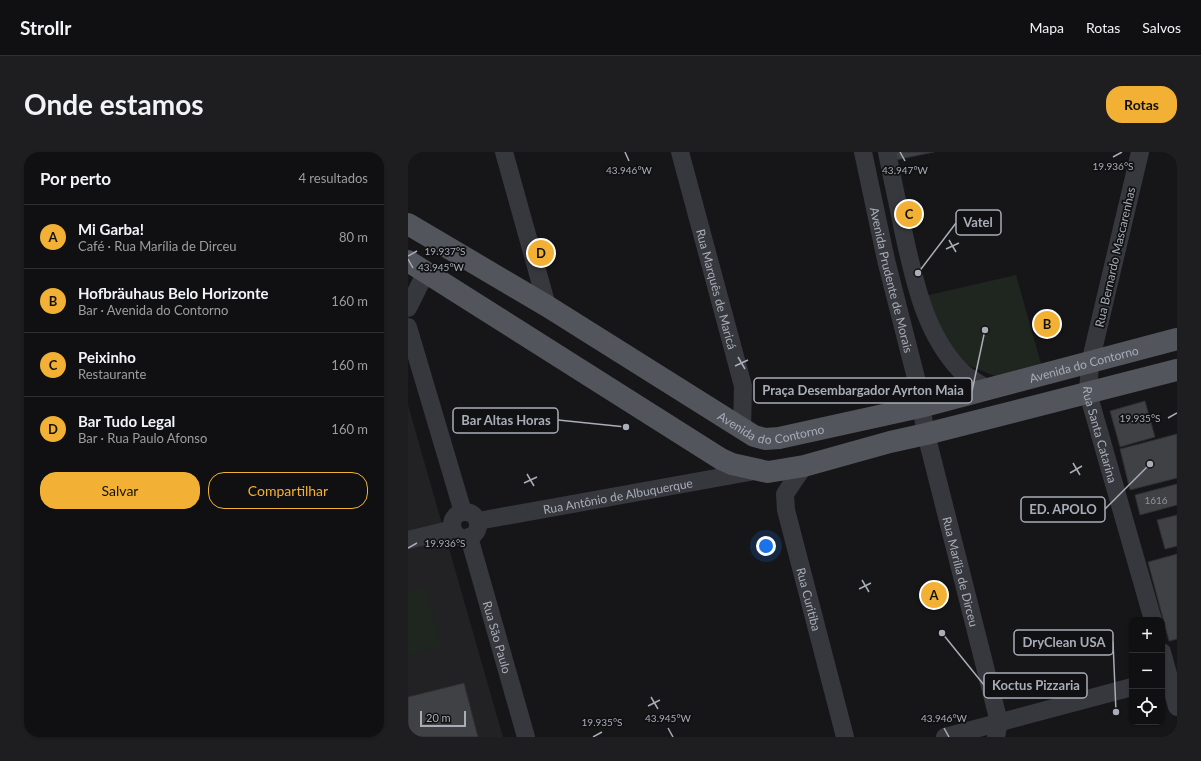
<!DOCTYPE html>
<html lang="pt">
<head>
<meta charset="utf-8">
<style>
	:root { --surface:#101012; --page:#1e1e20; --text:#f1f3f6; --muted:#9c9d9f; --line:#303032; --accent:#f2b134 }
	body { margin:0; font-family:Lato,sans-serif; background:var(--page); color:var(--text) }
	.controls { position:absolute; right:12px; bottom:12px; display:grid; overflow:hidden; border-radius:8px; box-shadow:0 1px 3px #0004 }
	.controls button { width:36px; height:36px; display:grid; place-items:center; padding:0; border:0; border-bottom:1px solid var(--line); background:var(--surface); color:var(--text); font:20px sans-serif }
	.scale { position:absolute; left:12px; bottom:10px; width:46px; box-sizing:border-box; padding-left:4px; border:2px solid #a8adb8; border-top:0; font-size:11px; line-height:14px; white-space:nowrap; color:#a8adb8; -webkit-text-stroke:3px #111113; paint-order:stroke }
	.you { position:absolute; left:358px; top:394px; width:14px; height:14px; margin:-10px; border:3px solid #fff; border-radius:50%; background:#1a73e8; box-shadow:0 0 0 6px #1a73e833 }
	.badge { display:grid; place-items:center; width:26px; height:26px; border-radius:50%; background:var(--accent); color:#111; font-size:13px; font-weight:700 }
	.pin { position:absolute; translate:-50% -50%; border:2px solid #fff; box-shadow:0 1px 4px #0006 }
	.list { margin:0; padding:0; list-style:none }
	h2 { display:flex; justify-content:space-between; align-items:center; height:52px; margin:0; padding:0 16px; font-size:17px }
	h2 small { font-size:13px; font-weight:400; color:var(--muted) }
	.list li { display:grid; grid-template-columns:26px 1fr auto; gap:12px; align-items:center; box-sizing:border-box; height:64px; padding:0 16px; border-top:1px solid var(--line) }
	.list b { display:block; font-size:15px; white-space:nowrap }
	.list p { margin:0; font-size:13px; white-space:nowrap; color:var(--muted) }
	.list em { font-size:13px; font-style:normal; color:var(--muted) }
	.actions { display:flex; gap:8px; padding:12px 16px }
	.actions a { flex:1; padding:9px 0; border:1px solid var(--accent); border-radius:16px; text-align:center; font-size:14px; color:var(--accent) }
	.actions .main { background:var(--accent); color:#111 }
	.icon { flex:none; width:22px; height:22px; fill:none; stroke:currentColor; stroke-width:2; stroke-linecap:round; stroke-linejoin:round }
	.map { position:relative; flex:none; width:769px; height:585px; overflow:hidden; border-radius:16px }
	header { display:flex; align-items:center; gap:24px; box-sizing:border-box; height:56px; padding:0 20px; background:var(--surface); border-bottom:1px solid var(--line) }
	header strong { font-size:19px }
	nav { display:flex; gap:22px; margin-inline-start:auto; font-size:14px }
	.intro { display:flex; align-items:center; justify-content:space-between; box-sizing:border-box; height:96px; padding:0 24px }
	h1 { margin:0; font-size:28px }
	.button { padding:10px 18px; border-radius:16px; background:var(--accent); color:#111; font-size:14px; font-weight:700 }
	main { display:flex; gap:24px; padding:0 24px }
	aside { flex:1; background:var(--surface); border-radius:16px; box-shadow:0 1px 3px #0004 }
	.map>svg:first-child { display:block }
	.built { fill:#222225 }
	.green { fill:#1e261f }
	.building { fill:#404145; stroke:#303034 }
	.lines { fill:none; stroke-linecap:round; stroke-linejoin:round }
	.minor { stroke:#37383d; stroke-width:18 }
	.major { stroke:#53555c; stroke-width:22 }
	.ticks { fill:none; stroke:#a8adb8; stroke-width:1.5 }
	.labels { text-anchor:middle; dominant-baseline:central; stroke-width:3.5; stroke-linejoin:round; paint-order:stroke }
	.number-label { font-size:10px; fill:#8e929b }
	.street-label { font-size:12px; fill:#a8adb8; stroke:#111113 }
	.ticks-label { font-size:10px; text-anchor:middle; fill:#a8adb8; stroke:#111113; stroke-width:3.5; stroke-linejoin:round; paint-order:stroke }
	.leader { fill:none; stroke:#a8adb8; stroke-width:1.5 }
	.callout-dot { fill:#a8adb8; stroke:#111113; stroke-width:1.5 }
	.callout { fill:#111113; stroke:#a8adb8; stroke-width:1.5 }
	.callout-label { font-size:13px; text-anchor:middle; font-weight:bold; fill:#a8adb8 }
</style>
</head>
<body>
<header>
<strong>Strollr</strong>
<nav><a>Mapa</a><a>Rotas</a><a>Salvos</a></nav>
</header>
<div class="intro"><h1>Onde estamos</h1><a class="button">Rotas</a></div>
<main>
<aside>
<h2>Por perto<small>4 resultados</small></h2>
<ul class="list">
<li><span class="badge">A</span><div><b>Mi Garba!</b><p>Café · Rua Marília de Dirceu</p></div><em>80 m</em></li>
<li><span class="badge">B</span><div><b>Hofbräuhaus Belo Horizonte</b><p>Bar · Avenida do Contorno</p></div><em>160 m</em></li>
<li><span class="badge">C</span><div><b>Peixinho</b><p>Restaurante</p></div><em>160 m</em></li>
<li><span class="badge">D</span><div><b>Bar Tudo Legal</b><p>Bar · Rua Paulo Afonso</p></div><em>160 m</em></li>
</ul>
<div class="actions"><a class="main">Salvar</a><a>Compartilhar</a></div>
</aside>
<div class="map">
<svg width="769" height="585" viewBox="0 0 769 585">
	<rect width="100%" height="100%" fill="#161618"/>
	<path class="built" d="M0 253 95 585H0Z"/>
	<path class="green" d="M608 123 634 215 592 226 559 213 537 191 512 145Z
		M17 435 33 494 0 503V440Z"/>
	<path class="building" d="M482 0H526L483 9Z
		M737 249 747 285 712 295 702 259Z
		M769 282V326L722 338 712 297Z
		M769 332V353L732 363 727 343Z
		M769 363V394L757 397 749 368Z
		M769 402V487L761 489 740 410Z
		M56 531 70 585H0V545Z"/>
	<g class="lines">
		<g class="minor">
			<path d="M96 0 139 154"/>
			<path id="s1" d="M272 0 335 234 334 277"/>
			<path id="s2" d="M455 0 478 108 508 226 518 282 591 570 588 585"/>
			<path d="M479 0C484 26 490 52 495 78 506 127 516 180 552 218 559 226 571 231 580 237"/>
			<path id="s3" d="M732 0 682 211 680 241 745 468"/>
			<path d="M0 156 18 120"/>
			<path d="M0 175 55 360"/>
			<path id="s4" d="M396 314 377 342 378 358 437 585"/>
			<circle cx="57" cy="373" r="13"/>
			<path id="s5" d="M70 369 347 319"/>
			<path id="s6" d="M61 385 118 585"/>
			<path d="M0 388 45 377"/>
			<path d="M754 500 769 555"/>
			<path d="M537 585 724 535"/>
		</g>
		<g class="major">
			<path id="s7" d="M0 72 139 154 346 284 357 287 371 286 512 255 769 187"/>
			<path d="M0 109 313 307 324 312 360 320 396 314 482 290 518 282 769 218"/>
		</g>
	</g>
	<path class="ticks" d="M217 0 221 9M492 0 497 9M705 5 714 0M541 88 548 100M538 97 551 91M0 104 9 99M0 107 5 116M330 205 337 217M327 214 340 208M760 266 769 261M665 311 672 323M662 321 674 314M119 322 126 334M116 331 129 325M0 396 9 391M454 428 461 440M451 437 463 431M243 545 250 557M240 554 252 548M260 576 265 585M536 576 541 585M185 585 194 580"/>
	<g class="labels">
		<g class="number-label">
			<text x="748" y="348">1616</text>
		</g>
		<g class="street-label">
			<text transform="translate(707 105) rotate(-77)">Rua Bernardo Mascarenhas</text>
			<text stroke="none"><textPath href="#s2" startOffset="131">Avenida Prudente de Morais</textPath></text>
			<text stroke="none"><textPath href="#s1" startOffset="142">Rua Marquês de Maricá</textPath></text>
			<text stroke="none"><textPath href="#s7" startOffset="745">Avenida do Contorno</textPath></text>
			<text stroke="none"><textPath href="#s7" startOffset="421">Avenida do Contorno</textPath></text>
			<text stroke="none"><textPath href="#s3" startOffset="290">Rua Santa Catarina</textPath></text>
			<text stroke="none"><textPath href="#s5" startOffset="142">Rua Antônio de Albuquerque</textPath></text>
			<text stroke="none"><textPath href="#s2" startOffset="431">Rua Marília de Dirceu</textPath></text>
			<text stroke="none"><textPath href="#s4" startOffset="142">Rua Curitiba</textPath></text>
			<text stroke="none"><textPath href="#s6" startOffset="104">Rua São Paulo</textPath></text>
		</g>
	</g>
	<g class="ticks-label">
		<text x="705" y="18">19.936°S</text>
		<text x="221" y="22">43.946°W</text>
		<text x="497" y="22">43.947°W</text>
		<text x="37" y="103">19.937°S</text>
		<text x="33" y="119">43.945°W</text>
		<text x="732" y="270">19.935°S</text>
		<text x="37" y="395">19.936°S</text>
		<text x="260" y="570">43.945°W</text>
		<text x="536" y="570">43.946°W</text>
		<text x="194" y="574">19.935°S</text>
	</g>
	<path class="leader" d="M510 121L548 71M577 178L564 239M218 275L150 268M742 312L697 357M708 560L705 490M534 481L576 533"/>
	<g class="callout-dot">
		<circle cx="510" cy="121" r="4"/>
		<circle cx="577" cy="178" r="4"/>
		<circle cx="218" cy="275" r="4"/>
		<circle cx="742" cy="312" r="4"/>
		<circle cx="708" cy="560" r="4"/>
		<circle cx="534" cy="481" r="4"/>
	</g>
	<g class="callout">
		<rect x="548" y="58" width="45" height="25" rx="4"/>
		<rect x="346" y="226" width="218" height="25" rx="4"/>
		<rect x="45" y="256" width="105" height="25" rx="4"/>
		<rect x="613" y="345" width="84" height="25" rx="4"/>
		<rect x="606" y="478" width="99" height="25" rx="4"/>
		<rect x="576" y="521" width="103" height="25" rx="4"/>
	</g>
	<g class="callout-label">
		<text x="570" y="75">Vatel</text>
		<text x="455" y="243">Praça Desembargador Ayrton Maia</text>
		<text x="98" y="273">Bar Altas Horas</text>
		<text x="655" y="362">ED. APOLO</text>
		<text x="656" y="495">DryClean USA</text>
		<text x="628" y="538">Koctus Pizzaria</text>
	</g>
</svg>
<div class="controls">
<button>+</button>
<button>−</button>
<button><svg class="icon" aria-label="locate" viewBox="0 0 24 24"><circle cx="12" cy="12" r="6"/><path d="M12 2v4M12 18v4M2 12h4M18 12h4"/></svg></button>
</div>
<div class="scale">20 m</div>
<div class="you"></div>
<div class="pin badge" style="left:526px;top:443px">A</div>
<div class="pin badge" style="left:639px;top:172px">B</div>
<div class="pin badge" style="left:501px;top:62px">C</div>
<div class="pin badge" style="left:133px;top:101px">D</div>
</div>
</main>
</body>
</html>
